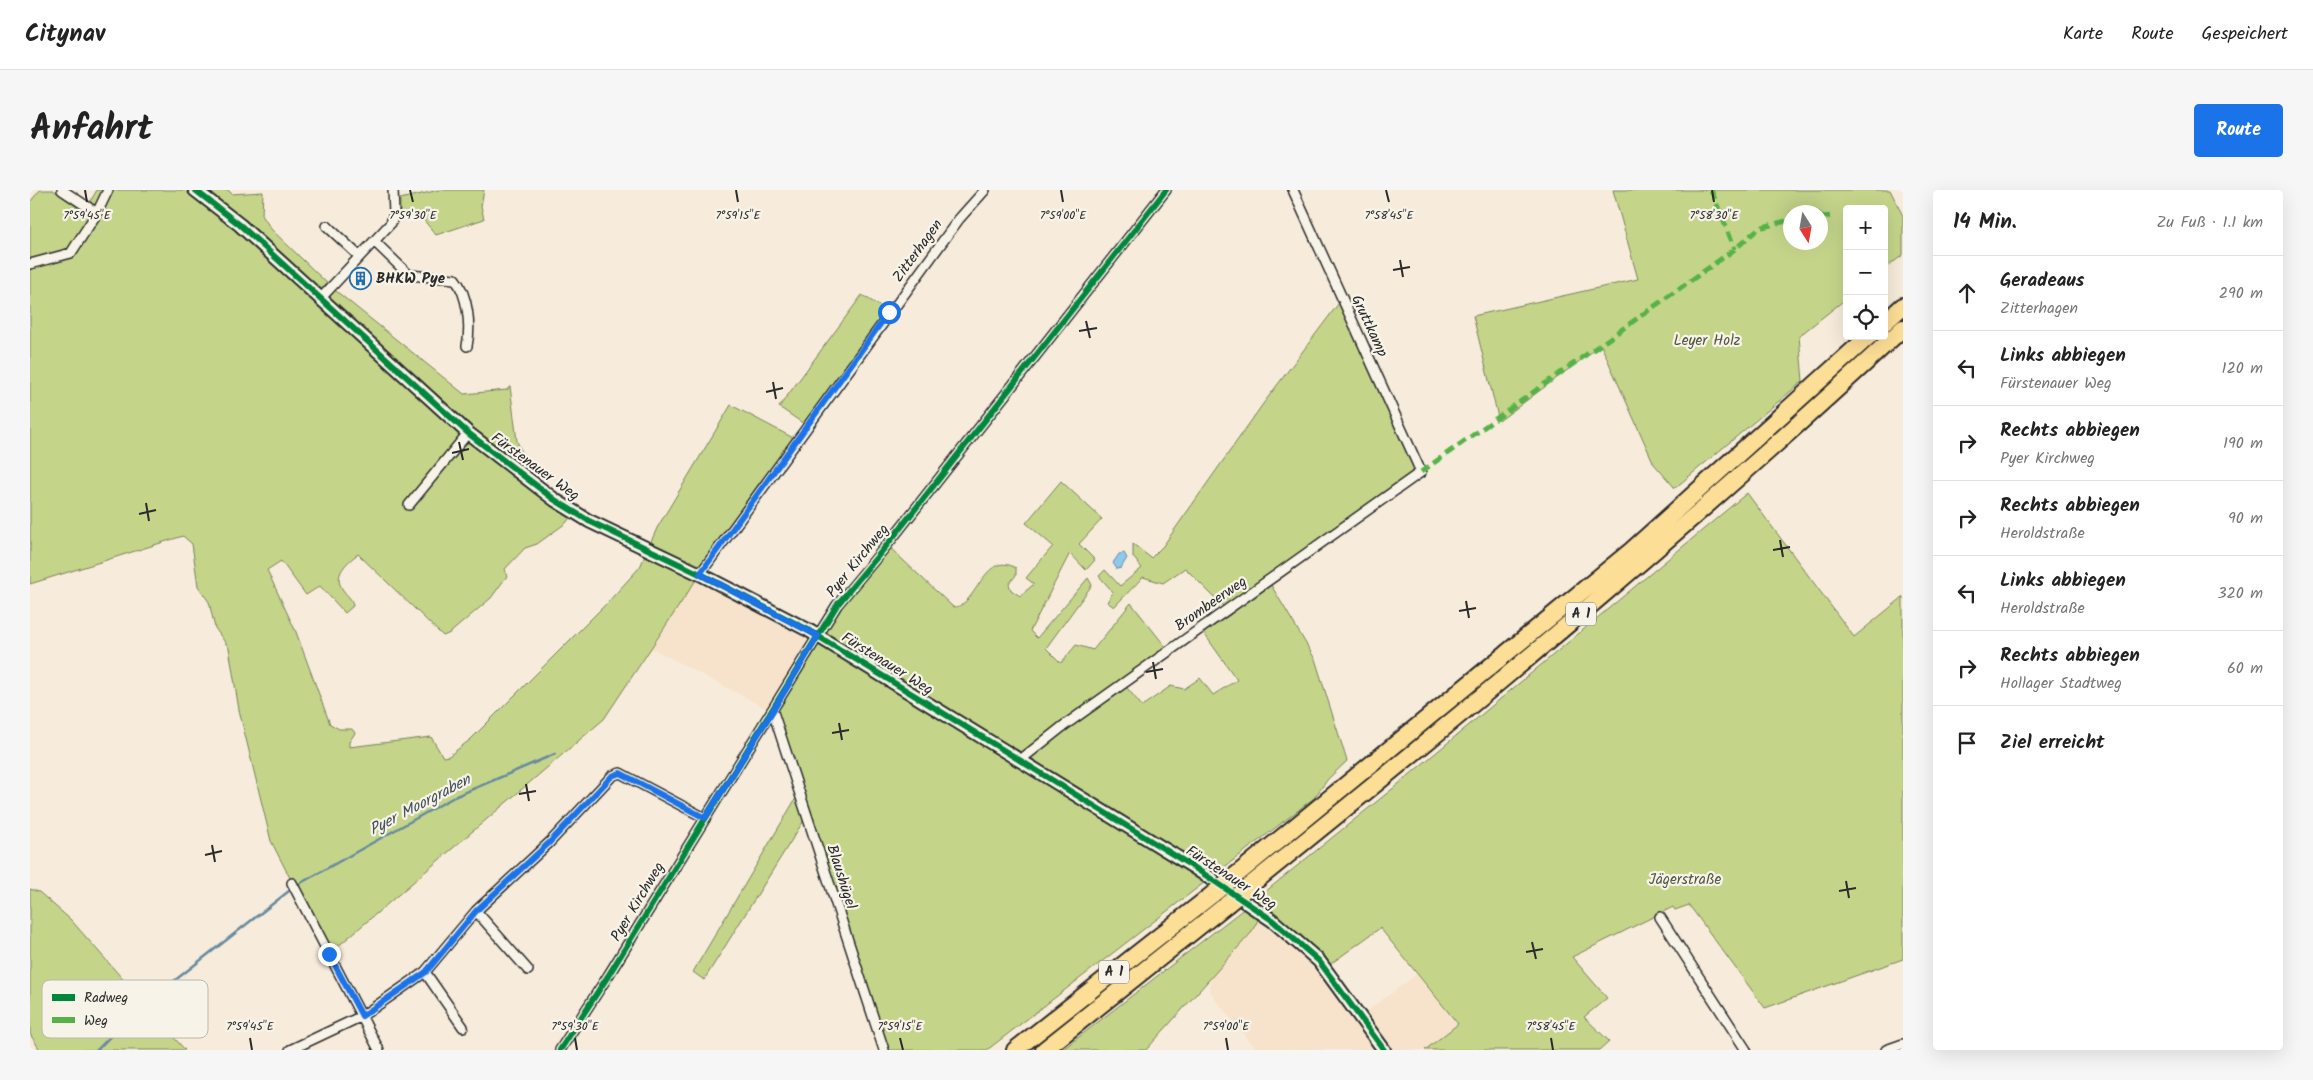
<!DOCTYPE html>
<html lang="de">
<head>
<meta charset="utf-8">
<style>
	:root { --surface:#fff; --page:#f6f6f6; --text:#222; --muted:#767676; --line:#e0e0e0; --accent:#1a73e8 }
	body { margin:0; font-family:Kalam,sans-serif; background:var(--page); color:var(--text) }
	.controls { position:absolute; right:15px; top:15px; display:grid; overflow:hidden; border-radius:5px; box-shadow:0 5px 20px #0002 }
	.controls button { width:45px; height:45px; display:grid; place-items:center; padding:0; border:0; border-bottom:1px solid var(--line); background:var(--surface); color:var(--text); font:25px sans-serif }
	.compass { position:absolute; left:1753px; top:15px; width:45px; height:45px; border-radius:50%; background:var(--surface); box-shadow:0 5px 20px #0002; rotate:169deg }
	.stop { position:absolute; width:15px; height:15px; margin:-11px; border:4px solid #1a73e8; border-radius:50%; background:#fff }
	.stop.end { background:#1a73e8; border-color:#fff; box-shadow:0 1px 5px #0008 }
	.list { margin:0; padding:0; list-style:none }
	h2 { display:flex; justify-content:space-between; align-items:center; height:65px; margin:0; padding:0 20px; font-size:21px }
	h2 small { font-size:16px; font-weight:400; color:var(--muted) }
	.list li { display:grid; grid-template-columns:32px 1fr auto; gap:15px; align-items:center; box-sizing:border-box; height:75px; padding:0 20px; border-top:1px solid var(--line) }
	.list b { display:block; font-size:19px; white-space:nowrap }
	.list p { margin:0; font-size:16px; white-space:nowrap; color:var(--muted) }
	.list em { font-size:16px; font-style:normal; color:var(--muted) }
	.icon { flex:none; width:28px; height:28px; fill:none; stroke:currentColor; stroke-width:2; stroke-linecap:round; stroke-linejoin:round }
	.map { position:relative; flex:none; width:1873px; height:860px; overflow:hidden; border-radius:5px }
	header { display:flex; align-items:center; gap:30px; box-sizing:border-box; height:70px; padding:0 25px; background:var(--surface); border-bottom:1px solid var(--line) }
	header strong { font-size:24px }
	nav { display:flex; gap:28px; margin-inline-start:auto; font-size:18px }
	.intro { display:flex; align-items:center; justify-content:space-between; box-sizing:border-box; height:120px; padding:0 30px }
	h1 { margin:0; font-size:35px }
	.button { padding:12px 22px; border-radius:5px; background:var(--accent); color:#fff; font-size:18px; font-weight:700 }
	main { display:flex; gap:30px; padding:0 30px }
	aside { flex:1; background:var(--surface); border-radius:5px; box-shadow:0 5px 20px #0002 }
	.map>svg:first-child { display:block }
	.built { fill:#f7e3cb }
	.green { fill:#c4d58a; stroke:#78805a; fill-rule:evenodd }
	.water { fill:#8ec8ed; stroke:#66899f }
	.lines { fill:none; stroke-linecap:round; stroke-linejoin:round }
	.stream { stroke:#66899f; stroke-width:2.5 }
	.street-casing { stroke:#2b2b2b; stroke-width:12 }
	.secondary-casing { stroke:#2b2b2b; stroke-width:16 }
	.highway-casing { stroke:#2b2b2b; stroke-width:20 }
	.street { stroke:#f7f3e8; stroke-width:9 }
	.secondary { stroke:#f7f3e8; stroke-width:12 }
	.highway { stroke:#fdde96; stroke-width:16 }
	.highway-bridge-casing { stroke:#2b2b2b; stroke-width:20; stroke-linecap:butt }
	.highway-bridge { stroke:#fdde96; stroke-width:16 }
	.quiet { stroke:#56b246; stroke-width:5; stroke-dasharray:10 5; stroke-linecap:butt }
	.cycleway-casing { stroke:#f7f3e8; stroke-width:9 }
	.cycleway { stroke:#00873e; stroke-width:6 }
	.route { stroke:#1a73e8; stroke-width:6 }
	.ticks { fill:none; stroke:#2b2b2b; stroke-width:2 }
	.labels { text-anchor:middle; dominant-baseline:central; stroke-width:4.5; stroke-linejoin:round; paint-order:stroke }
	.shield { fill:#f7f3e8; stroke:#686764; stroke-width:1 }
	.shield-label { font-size:14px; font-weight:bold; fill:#2b2b2b }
	.street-label { font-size:15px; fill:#2b2b2b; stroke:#f7f3e8 }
	.poi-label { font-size:15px; font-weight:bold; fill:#2b2b2b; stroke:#f7f3e8; text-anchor:start }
	.park-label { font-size:15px; fill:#515643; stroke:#f7f3e8 }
	.water-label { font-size:16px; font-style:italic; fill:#44525c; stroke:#f7f3e8 }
	.key { fill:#f7f3e8; stroke:#bab7af; stroke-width:1 }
	.key-label { font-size:14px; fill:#2b2b2b }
	.ticks-label { font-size:12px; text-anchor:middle; fill:#2b2b2b; stroke:#f7f3e8; stroke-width:4.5; stroke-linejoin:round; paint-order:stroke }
</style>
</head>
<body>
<header>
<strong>Citynav</strong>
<nav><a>Karte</a><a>Route</a><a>Gespeichert</a></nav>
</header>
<div class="intro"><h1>Anfahrt</h1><a class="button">Route</a></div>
<main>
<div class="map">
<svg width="1873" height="860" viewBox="0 0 1873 860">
	<rect width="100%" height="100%" fill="#f7ecdb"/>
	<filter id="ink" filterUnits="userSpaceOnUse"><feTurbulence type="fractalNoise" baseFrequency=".02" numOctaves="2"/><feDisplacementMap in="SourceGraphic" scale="10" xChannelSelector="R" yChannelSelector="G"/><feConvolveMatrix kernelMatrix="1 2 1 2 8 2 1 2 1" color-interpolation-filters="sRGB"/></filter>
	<g filter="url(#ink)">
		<path class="built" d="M670 384 788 446 743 522 621 458Z
			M1229 728 1289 771 1330 826 1387 784 1428 834 1395 860H1227L1186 811 1180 801 1179 791 1182 784Z"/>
		<path class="green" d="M10 0H23L54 22 67 0H198L202 4 233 2 232 25 241 39 301 97 434 204 477 200 480 196 487 251 493 265 485 280 544 322 536 333 507 354 495 358 475 379 477 386 461 408 420 443 413 446 328 364C317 372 302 385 313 400 317 406 322 408 323 416L315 423 290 396 276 405 251 371 237 380 266 442 300 534 309 539H322L325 543 319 552V557L401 547 413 567 419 566 441 549 578 412 610 377 627 338 701 215 767 250 777 236 749 217 832 105 859 122 670 384 574 529 299 764 241 651 209 520 199 458 185 438 179 412 168 396 162 354 153 346 0 394V12Z
			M409 0H454L451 16 454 29 406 45 388 23H370V9Z
			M1583 0H1860L1873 26V65L1854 79V19H1817V108L1769 146 1773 191 1645 298 1624 274 1571 155 1469 231 1443 126 1608 89ZM1760 22H1790V52H1760Z
			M1312 109 1388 281 1238 390 1285 469 1317 571 1298 589 1284 608 957 860H854L776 627 674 790 663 782 769 603 743 522 791 440 857 355 923 417C947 418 953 359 986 378V385L979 394 981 400 990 406 1004 394 996 388 1023 356 996 333 1031 291 1072 329 1049 354 1065 370 1056 380 1040 363 1000 441 1007 448 1058 388 1062 395 1016 458 1031 473 1046 455 1063 460 1101 413 1139 461 1093 493 1112 516 1141 496 1154 499 1170 488 1183 505 1207 490 1173 442 1201 424 1155 378 1133 393 1113 387 1084 417 1077 412 1083 402 1069 386 1075 380 1090 396 1112 378 1103 367V354L1121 368 1133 356 1233 214Z
			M1717 303 1824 447 1873 407V769L1735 818 1659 715 1645 720 1643 717 1542 767 1577 808 1554 827 1579 851 1569 860H1395L1428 834 1350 738 1295 778 1289 771 1229 728 1221 743 1116 860H1032L1220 714 1366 596Z
			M0 699 9 702 41 730 155 860H10L0 844Z"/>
		<path class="water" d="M1094 363 1097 368 1091 378 1087 379 1083 373 1089 364Z"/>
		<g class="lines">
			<path class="stream" d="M269 694 424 607 525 564
				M116 813 259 701
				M67 860 107 819"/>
			<defs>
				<path id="street" d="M32 0 67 23
					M297 36 329 66
					M344 51 379 85 425 89C438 105 441 136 437 156
					M0 74 41 63 67 23 78 0
					M291 108 361 33 364 24 363 0
					M379 315 438 243
					M670 384 929 29 955 0
					M743 522 854 860
					M989 571 1032 537 1391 282 1263 0
					M262 693 349 860
					M446 721 498 780
					M1630 727 1716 860
					M395 782 433 837
					M260 860 332 826 395 782 446 721 520 652 582 586 590 583 675 628
					M530 860 578 786 807 415 857 355 1136 0
					M1856 860 1873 854"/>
				<path id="secondary" d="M165 0 210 35 438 243 525 310 559 331 670 384 778 440 1165 678 1242 730 1289 771 1354 860"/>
				<path id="highway" d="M1854 133 1873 116
					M1205 686 1601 361 1839 146
					M1218 697C1442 517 1663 334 1873 138
					M985 860 1183 704
					M1014 860 1196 715"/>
			</defs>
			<use href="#street" class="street-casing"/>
			<use href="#secondary" class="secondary-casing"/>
			<use href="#highway" class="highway-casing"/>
			<use href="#street" class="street"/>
			<use href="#secondary" class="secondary"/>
			<use href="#highway" class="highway"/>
			<defs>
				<path id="highway-bridge" d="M1183 704 1205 686
					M1196 715 1218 697"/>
			</defs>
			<use href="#highway-bridge" class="highway-bridge-casing"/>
			<use href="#highway-bridge" class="highway-bridge"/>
			<path class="quiet" d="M1681 0 1705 59
				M1790 27 1804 26
				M1391 282 1705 59 1729 38 1760 30"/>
			<defs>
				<path id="cycleway" d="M165 0 210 35 438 243 525 310 559 331 670 384 778 440 1165 678 1242 730 1289 771 1354 860
					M530 860 578 786 807 415 857 355 1136 0"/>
			</defs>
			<use href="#cycleway" class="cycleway-casing"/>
			<use href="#cycleway" class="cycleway"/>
		</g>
	</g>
	<g class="lines" filter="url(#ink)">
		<path class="route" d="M299 764 332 826 396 782 446 721 520 652 582 586 590 583 675 628 742 522 788 446 670 384 859 122"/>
	</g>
	<path class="ticks" d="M55 0 57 12M380 0 383 12M706 0 708 12M1031 0 1033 12M1356 0 1359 12M1682 0 1684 12M1370 70 1373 87M1363 80 1380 77M1056 131 1060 148M1049 141 1067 138M743 192 746 209M736 202 753 198M429 252 433 270M422 263 439 259M116 313 119 331M109 324 126 320M1750 350 1753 367M1743 360 1760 357M1436 411 1439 428M1429 421 1446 418M1123 472 1126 489M1116 482 1133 479M809 533 812 550M802 543 819 540M496 594 499 611M489 604 506 601M182 655 185 672M175 665 192 661M1816 691 1819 708M1809 701 1826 698M1502 752 1506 769M1496 762 1513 759M220 848 222 860M545 848 547 860M870 848 873 860M1196 848 1198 860M1521 848 1523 860"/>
	<defs>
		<symbol id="building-ring" viewBox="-11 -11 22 22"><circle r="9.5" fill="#f7f3e8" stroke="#1f6fb2" stroke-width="1.5"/><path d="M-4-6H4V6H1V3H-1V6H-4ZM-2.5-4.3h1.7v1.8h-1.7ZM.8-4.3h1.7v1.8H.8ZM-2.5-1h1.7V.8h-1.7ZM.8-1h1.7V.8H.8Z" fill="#1f6fb2"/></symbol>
	</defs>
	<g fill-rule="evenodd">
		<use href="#building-ring" x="318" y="76" width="25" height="25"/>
	</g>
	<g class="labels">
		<g class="shield">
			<rect x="1536" y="412.5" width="30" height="23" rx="4"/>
			<rect x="1069" y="770.5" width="30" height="23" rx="4"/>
		</g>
		<g class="shield-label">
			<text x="1551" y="424">A 1</text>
			<text x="1084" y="782">A 1</text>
		</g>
		<g class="street-label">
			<text transform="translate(888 61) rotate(-54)">Zitterhagen</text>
			<text transform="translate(1339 136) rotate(65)">Gruttkamp</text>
			<text transform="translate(505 277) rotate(36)">Fürstenauer Weg</text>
			<text transform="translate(828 371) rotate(-51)">Pyer Kirchweg</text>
			<text transform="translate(1181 414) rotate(-35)">Brombeerweg</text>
			<text transform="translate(857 474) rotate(32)">Fürstenauer Weg</text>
			<text transform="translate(811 687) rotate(72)">Blaushügel</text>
			<text transform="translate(1201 688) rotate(33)">Fürstenauer Weg</text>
			<text transform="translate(608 712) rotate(-59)">Pyer Kirchweg</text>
		</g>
		<g class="poi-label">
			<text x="346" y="89">BHKW Pye</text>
		</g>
		<g class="park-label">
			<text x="1677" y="151">Leyer Holz</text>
			<text x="1655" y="690">Jägerstraße</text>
		</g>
		<g class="water-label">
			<text transform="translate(390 615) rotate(-28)">Pyer Moorgraben</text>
		</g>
	</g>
	<rect x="12" y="790" width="166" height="58" rx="8" class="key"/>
	<rect x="22" y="804" width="23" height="7" fill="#00873e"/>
	<rect x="22" y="827" width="23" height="6" fill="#56b246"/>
	<g class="key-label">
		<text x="54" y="812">Radweg</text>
		<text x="54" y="835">Weg</text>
	</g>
	<g class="ticks-label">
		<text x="57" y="29">7°59'45"E</text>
		<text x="383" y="29">7°59'30"E</text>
		<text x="708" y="29">7°59'15"E</text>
		<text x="1033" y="29">7°59'00"E</text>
		<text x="1359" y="29">7°58'45"E</text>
		<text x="1684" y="29">7°58'30"E</text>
		<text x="220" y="840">7°59'45"E</text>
		<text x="545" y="840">7°59'30"E</text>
		<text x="870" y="840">7°59'15"E</text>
		<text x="1196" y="840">7°59'00"E</text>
		<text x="1521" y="840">7°58'45"E</text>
	</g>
</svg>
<div class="controls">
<button>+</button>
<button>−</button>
<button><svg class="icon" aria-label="locate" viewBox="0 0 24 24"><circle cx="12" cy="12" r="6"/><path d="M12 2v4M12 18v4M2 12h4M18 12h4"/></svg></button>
</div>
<svg class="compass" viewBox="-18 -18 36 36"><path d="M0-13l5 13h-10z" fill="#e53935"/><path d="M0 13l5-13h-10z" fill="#767676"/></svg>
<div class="stop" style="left:859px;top:122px"></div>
<div class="stop end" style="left:299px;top:764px"></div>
</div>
<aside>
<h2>14 Min.<small>Zu Fuß · 1.1 km</small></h2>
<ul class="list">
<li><svg class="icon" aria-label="ahead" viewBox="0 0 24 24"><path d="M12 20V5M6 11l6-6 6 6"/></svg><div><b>Geradeaus</b><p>Zitterhagen</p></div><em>290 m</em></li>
<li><svg class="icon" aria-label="left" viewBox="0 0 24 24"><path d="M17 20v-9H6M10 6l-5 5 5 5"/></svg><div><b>Links abbiegen</b><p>Fürstenauer Weg</p></div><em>120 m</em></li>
<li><svg class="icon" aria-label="right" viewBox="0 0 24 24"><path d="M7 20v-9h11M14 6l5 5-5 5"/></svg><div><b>Rechts abbiegen</b><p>Pyer Kirchweg</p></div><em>190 m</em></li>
<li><svg class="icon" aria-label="right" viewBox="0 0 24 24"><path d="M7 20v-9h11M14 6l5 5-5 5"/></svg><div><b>Rechts abbiegen</b><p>Heroldstraße</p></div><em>90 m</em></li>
<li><svg class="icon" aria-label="left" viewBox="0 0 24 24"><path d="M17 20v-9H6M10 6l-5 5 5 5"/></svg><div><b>Links abbiegen</b><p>Heroldstraße</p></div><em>320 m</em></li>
<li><svg class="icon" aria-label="right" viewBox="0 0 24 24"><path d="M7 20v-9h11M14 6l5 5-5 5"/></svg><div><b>Rechts abbiegen</b><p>Hollager Stadtweg</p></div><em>60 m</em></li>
<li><svg class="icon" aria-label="arrive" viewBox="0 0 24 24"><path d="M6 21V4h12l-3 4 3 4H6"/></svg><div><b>Ziel erreicht</b></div></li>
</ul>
</aside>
</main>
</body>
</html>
